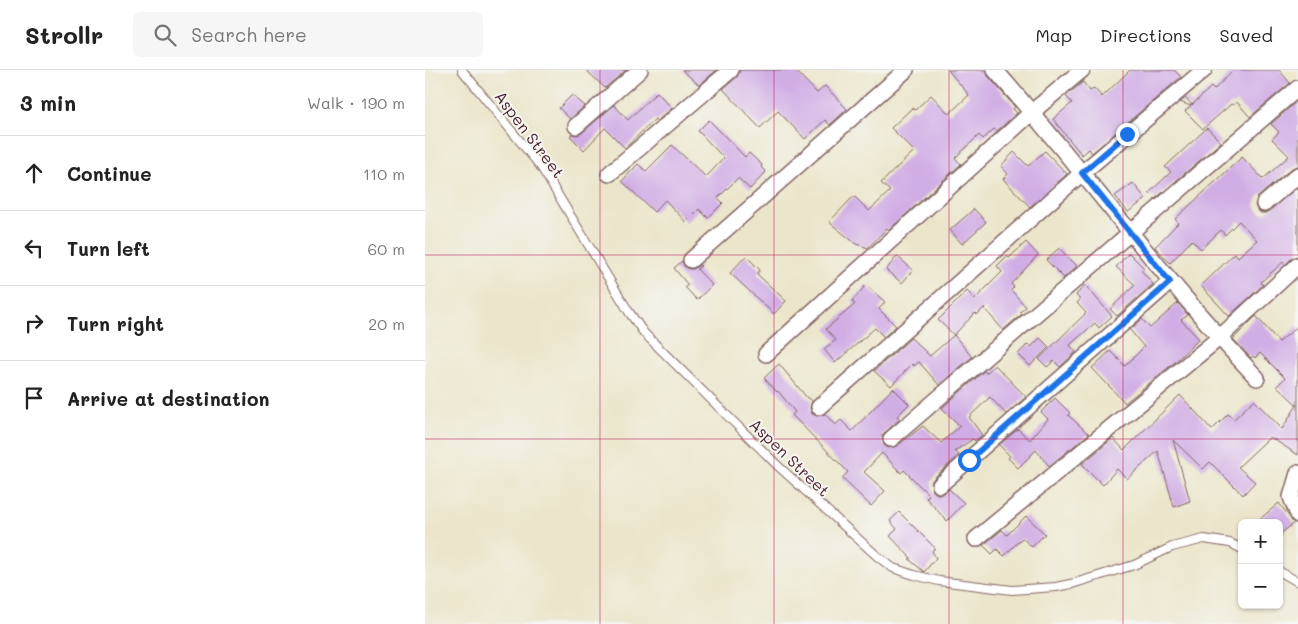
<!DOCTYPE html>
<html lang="en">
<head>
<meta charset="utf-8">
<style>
	:root { --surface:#fff; --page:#f6f6f6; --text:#222; --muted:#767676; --line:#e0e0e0 }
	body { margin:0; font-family:Mali,sans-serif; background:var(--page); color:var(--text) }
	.controls { position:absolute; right:15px; bottom:15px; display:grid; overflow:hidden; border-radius:8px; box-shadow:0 1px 4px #0004 }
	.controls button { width:45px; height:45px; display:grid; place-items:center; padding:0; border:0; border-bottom:1px solid var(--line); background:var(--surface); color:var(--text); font:25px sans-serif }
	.stop { position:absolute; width:15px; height:15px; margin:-11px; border:4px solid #1a73e8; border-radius:50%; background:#fff }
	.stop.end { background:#1a73e8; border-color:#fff; box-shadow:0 1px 5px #0008 }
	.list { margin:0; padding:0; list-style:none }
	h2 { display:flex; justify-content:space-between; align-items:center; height:65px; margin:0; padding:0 20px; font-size:21px }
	h2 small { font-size:16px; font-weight:400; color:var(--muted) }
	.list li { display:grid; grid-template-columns:32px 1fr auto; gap:15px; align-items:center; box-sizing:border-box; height:75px; padding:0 20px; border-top:1px solid var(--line) }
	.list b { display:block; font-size:19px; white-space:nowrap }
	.list em { font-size:16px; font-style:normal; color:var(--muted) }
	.icon { flex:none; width:28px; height:28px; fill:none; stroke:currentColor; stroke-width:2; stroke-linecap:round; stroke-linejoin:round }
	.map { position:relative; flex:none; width:873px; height:554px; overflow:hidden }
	header { display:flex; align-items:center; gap:30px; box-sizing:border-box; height:70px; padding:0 25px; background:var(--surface); border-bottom:1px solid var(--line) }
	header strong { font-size:24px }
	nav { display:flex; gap:28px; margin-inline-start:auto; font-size:18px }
	.search { width:350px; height:45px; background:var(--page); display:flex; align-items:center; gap:12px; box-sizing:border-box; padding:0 18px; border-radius:8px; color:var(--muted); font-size:19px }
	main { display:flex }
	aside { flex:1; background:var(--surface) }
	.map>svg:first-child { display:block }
	.building { fill:#d1ade5 }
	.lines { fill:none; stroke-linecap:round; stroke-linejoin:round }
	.lane-casing { stroke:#826563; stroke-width:10 }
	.street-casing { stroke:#826563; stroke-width:18 }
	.lane { stroke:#fff; stroke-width:8 }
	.street { stroke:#fff; stroke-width:15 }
	.route { stroke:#1a73e8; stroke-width:6 }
	.grid { fill:none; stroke:#c2185b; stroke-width:1; stroke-opacity:0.55 }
	.labels { text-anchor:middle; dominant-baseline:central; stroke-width:4; stroke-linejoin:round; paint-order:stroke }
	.street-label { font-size:16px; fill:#4a1f2b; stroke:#f6f6f2 }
</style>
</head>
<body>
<header>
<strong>Strollr</strong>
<div class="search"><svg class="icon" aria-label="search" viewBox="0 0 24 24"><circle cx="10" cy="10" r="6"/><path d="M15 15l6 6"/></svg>Search here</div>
<nav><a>Map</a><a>Directions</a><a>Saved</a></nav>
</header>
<main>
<aside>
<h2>3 min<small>Walk · 190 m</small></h2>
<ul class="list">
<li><svg class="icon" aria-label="ahead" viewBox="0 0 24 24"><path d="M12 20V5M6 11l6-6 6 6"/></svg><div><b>Continue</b></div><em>110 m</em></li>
<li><svg class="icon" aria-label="left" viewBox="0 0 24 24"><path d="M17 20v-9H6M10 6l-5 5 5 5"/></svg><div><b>Turn left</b></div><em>60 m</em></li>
<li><svg class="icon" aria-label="right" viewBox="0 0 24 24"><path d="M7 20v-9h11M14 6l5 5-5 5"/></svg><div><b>Turn right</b></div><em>20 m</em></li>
<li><svg class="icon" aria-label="arrive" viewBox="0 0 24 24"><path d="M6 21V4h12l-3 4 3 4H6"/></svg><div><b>Arrive at destination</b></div></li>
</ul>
</aside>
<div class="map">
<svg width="873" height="554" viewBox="0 0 873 554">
	<rect width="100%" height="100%" fill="#f6f6f2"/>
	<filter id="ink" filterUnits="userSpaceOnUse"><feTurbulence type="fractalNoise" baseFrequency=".02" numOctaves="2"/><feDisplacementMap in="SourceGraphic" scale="10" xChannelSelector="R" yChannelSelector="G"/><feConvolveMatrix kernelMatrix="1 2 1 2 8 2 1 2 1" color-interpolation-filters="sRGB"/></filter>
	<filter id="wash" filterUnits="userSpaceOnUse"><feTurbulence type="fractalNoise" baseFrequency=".0096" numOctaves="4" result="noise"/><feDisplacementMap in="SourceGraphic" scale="20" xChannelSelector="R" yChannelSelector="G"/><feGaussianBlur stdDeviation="1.12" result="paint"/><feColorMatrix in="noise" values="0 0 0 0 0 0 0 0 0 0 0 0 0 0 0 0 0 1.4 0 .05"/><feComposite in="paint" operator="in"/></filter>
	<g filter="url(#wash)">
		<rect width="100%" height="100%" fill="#ebe6cb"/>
		<g id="blocks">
			<path class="building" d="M161 0H201L180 18Z
				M257 0H292L274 15Z
				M315 0H370L392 23 400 16 422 39 405 55 400 50 380 69 353 41 335 58 298 19 312 7Z
				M523 0H561L563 6 590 37 588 39 592 43 572 61 569 59 558 69 554 65 530 88 536 94 464 160 462 158 443 178 431 174 404 152 429 126 444 141 465 121 456 113 489 81 466 58 487 38 490 40 506 25 524 44 544 25Z
				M705 0H749L756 7 667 83 664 79 657 85 628 49 647 33 641 26 658 12 665 21 669 18 677 27Z
				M808 0H854L865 13 825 47 812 32 808 35 806 34 778 59 760 41 766 36 755 32 761 28 767 35 786 17 789 20Z
				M232 22 247 38 232 51 230 49 200 78 180 58 159 80 145 66 147 64 152 65 157 63 189 35 203 50Z
				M147 25 160 36 145 49 134 38Z
				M873 30V96L867 98 833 127 830 135 832 140 836 143H841L873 117V186L867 188 860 195 858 192 836 212 838 215 804 246 776 216 810 183 813 187 832 170 814 151 800 165 796 160 776 179 767 170 745 193 730 177 753 153 750 149 817 87 838 109 864 86 847 69 854 62 846 54Z
				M284 50 320 87 324 83 337 95 336 97 341 102 325 119 313 108 293 128 298 133 283 148 274 139 261 152 240 130 229 142 197 111 213 94 221 101 247 75 281 107 299 88 273 61Z
				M782 58 796 72 730 129 724 123 746 102 740 97Z
				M620 81 642 104 605 137 578 109 583 104 576 96 589 82 603 96Z
				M708 113 721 129 703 142 690 126Z
				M549 139 561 152 537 174 525 160Z
				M601 172 613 185 586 214 589 217 586 220 601 237 595 242 597 244 578 260 559 238 552 245 550 243 529 265 513 250 542 221 550 229 577 202 572 196 582 186 584 188Z
				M634 178 652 196 639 208 621 190Z
				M704 183 719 198 716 200 728 214 692 246 685 239 710 215 691 197Z
				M321 186 335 200 332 204 361 231 349 244 305 203Z
				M472 186 488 200 477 213 461 200Z
				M257 191 259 196 264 199H268L275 195 276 196 272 199 287 215 272 230 260 217 263 215 249 198Z
				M441 215 460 232 454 239 471 256 459 267 450 258 410 293 399 279 411 270 401 259 430 234 427 231Z
				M660 215 687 246 674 258 670 253 645 275 651 282 635 297 629 291 622 297 614 289 661 243 652 233 655 230 651 225Z
				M753 233 763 245 756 250 774 269 750 292 700 333 667 298 685 281 700 296 719 277 705 260 717 249 725 258Z
				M831 246 854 272 873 256V385L845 367 813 397 830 412 818 425 785 392 778 399 748 370 765 431 749 437 733 381 702 409 692 399 678 415 657 394 688 368 699 380 755 325 787 360 803 344 809 349 829 330 857 359 872 335 852 316 860 308 835 283 830 288 828 286 826 288 808 269Z
				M529 265 547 287 514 315 494 292 489 296 487 294 466 316 449 301 486 268 505 286Z
				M615 268 624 277 605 296 593 284 603 274 606 277Z
				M354 294 383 329 384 328 387 331 385 338 387 344 392 346 400 344 410 355 416 350 427 361 468 318 484 334 472 346 475 349 457 365 459 375 463 378 472 376 498 356 516 373 535 356 517 338 559 301 561 303 570 295 601 327 581 344 565 327 544 347 557 365 550 371 548 369 530 381 534 385 509 408 506 412 508 421 512 424H517L524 419 539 433 522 451 501 428 504 425 479 400 476 403 457 383 439 402 460 421 446 436 417 408 423 402 367 345 370 342 353 321 352 322 339 308Z
				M630 328 645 343 643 345 664 364 624 396 611 380 593 398 583 388 585 386 574 375 593 359 605 370 623 349 616 342Z
				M854 433 869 453 854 465V453H830Z
				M474 442 510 478 507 481 511 488 499 502 484 489 486 488 465 466 472 459 465 451Z
				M601 446 620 464 607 477 597 468 579 486 572 479 567 484 558 475 577 460 582 465Z"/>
		</g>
	</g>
	<g filter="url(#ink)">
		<use href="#blocks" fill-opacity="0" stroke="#826563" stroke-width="1"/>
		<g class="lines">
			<defs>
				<path id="lane" d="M37 0 116 97 204 242 219 263 352 395 452 486 468 498 489 505 514 511 587 520 631 517 650 513 709 495 747 477 779 469 805 473 817 479
					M854 501 873 512"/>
				<path id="street" d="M570 0C659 101 739 210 832 308
					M151 56 215 0
					M184 104 306 0
					M839 134 873 105
					M266 190 481 0
					M341 284 607 42 657 0
					M394 337 657 103 779 0
					M466 369 873 18
					M873 403 866 427 873 445
					M515 415 745 212
					M551 469 794 268 873 195"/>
			</defs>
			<use href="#lane" class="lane-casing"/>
			<use href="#street" class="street-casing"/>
			<use href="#lane" class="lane"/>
			<use href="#street" class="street"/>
		</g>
	</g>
	<g class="lines" filter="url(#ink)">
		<path class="route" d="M544 390 745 212 657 103 702 64"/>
	</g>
	<path class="grid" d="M175 0V554M349 0V554M524 0V554M698 0V554M0 185H873M0 369H873"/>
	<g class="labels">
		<g class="street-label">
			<text transform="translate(105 64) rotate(53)">Aspen Street</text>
			<text transform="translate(365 387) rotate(44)">Aspen Street</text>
		</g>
	</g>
</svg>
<div class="controls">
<button>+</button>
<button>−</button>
</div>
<div class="stop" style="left:544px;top:390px"></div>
<div class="stop end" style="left:702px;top:64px"></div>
</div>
</main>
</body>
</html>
